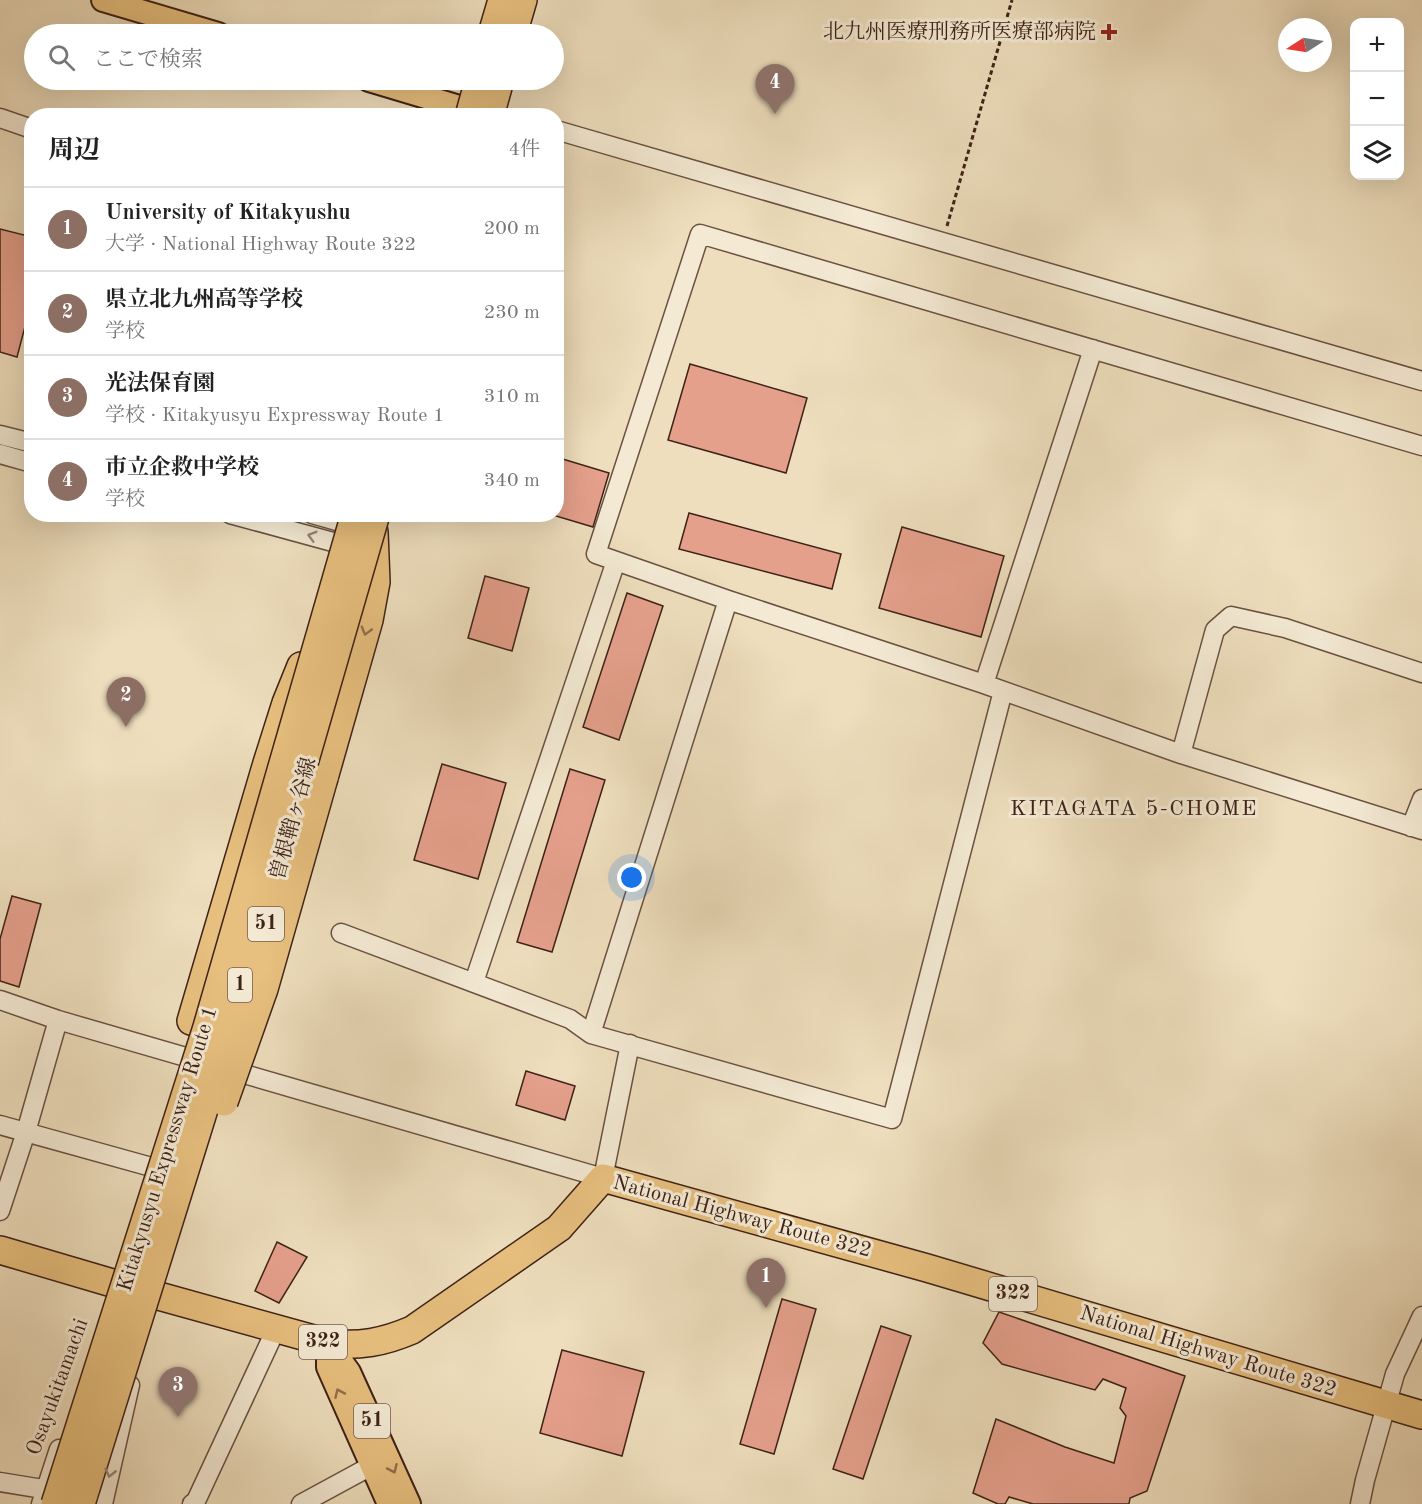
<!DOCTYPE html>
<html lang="ja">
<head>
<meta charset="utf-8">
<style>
	:root { --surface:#fff; --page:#f6f6f6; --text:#222; --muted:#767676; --line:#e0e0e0; --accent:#8f2418 }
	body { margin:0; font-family:"Old Standard TT","Noto Serif JP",serif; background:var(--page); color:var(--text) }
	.controls { position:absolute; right:18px; top:18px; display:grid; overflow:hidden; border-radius:12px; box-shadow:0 6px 24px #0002 }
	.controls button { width:54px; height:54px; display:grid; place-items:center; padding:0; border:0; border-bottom:2px solid var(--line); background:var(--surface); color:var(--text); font:30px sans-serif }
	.compass { position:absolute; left:1278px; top:18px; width:54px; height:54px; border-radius:50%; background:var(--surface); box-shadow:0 6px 24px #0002; rotate:258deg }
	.you { position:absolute; left:632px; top:878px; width:21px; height:21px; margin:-15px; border:4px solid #fff; border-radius:50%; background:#1a73e8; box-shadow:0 0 0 9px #1a73e833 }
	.badge { display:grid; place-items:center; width:39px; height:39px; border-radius:50%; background:var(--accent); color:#fff; font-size:20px; font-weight:700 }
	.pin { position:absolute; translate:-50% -50px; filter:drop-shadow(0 2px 3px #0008) }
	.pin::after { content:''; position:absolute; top:32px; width:21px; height:18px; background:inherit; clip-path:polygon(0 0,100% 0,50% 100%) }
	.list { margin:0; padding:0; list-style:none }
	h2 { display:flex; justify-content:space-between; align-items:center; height:78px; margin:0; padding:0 24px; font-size:26px }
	h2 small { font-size:20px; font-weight:400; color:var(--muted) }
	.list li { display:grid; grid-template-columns:39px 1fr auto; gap:18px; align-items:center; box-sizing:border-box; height:84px; padding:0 24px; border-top:2px solid var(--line) }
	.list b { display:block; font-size:22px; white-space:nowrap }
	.list p { margin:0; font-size:20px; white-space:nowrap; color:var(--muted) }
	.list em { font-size:20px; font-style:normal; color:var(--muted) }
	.icon { flex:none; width:33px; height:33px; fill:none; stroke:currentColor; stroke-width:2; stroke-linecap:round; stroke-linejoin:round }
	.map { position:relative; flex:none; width:1422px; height:1504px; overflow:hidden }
	.search { position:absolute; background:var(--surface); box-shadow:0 6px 24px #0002; left:24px; top:24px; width:540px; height:66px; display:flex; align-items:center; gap:15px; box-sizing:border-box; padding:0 21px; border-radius:33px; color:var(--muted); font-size:22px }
	.panel { position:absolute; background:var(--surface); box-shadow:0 6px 24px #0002; left:24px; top:108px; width:540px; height:414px; border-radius:24px }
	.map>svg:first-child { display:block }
	.building { fill:#e5a08c; stroke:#3e2218; stroke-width:1.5 }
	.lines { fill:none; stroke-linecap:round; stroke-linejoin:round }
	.minor-casing { stroke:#6a5141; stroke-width:21 }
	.major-casing { stroke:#3e2218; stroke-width:26 }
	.highway-casing { stroke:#3e2218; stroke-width:30 }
	.path { stroke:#3e2218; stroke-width:3; stroke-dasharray:4.5 3; stroke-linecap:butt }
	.minor { stroke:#f4ead4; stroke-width:18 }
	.major { stroke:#e7bf7e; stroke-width:22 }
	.highway { stroke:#e7bf7e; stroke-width:27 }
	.highway-bridge-casing { stroke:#3e2218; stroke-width:30; stroke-linecap:butt }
	.highway-bridge { stroke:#e7bf7e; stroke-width:27 }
	.oneway { stroke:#998676 }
	.oneway2 { stroke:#92704b }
	.poi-dot { fill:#8f2418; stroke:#f4ead4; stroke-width:2 }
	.labels { text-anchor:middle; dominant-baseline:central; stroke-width:6; stroke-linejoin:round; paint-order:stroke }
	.shield { fill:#f4ead4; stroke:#755e50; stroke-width:1.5 }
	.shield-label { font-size:20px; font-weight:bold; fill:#3e2218 }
	.poi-label { font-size:21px; fill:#3e2218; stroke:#f4ead4; text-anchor:end }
	.street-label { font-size:21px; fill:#3e2218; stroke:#f4ead4 }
	.neighbourhood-label { font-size:22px; letter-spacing:1.5px; fill:#3e2218; stroke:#f4ead4 }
</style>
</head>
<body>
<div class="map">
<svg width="1422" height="1504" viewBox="0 0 1422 1504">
	<rect width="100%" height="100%" fill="#eedebd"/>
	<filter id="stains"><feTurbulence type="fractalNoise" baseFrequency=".00333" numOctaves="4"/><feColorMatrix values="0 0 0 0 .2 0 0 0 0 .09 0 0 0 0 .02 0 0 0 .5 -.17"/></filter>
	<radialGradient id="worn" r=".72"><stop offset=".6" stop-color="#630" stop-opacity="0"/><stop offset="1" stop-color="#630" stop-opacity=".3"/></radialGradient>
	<path class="building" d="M0 229 32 237V300L17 357 0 352Z
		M690 364 807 398 786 473 668 440Z
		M556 457 609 473 593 527 556 516Z
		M689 513 841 554 832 589 679 549Z
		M902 527 1004 556 981 637 879 608Z
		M485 576 529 588 512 651 468 638Z
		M627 593 663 606 619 740 583 727Z
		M442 764 506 783 478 879 414 860Z
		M570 769 605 780 552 952 517 942Z
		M12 896 41 904 19 987 0 981V939Z
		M526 1071 575 1086 565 1120 516 1105Z
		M277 1242 307 1257 279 1303 255 1291Z
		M782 1299 816 1309 774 1454 740 1444Z
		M999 1312 1185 1376 1147 1491 1130 1498 1129 1504H1033L1009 1497 1005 1504H998L973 1493 996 1419 1065 1447 1114 1463 1126 1416 1120 1408 1126 1388 1103 1379 1095 1390 1002 1364 983 1343Z
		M881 1326 911 1336 863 1479 833 1469Z
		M562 1350 644 1372 622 1456 540 1433Z"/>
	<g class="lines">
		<defs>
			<path id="minor" d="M0 118 32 129
				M556 130 1422 381
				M0 435 32 443
				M1422 446 700 234 596 554 728 600 984 684 1181 754 1422 830
				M0 454 32 463
				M230 514 355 548
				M312 514 362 528
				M984 684 1093 349
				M1181 754 1215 630 1231 616 1285 628 1422 673
				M1411 827 1422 799
				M341 933 570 1019 591 1034 892 1119 1003 691
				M474 982 616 561
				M0 1000 58 1020 603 1178 630 1044
				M591 1034 728 600
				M0 1125 155 1168
				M0 1211 26 1132 58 1020
				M0 1482 55 1491
				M41 1504 59 1449
				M103 1504 130 1385
				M192 1504 196 1501 276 1329
				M301 1504 371 1466
				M1360 1504 1365 1480 1395 1374 1422 1316"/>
			<path id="major" d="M103 0 218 34
				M369 80 466 109 488 111
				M328 1343 349 1372 409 1504
				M328 1344V1367L389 1504"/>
			<path id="highway" d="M492 34 502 0
				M513 34 523 0
				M324 778 369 620 376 582 374 532
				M191 1021 267 763 286 703 301 666
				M0 1250 119 1285 328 1343C359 1347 384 1342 412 1330L559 1228 603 1178 927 1268 1422 1415"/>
		</defs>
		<use href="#minor" class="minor-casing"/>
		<use href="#major" class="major-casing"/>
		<use href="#highway" class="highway-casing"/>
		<path class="path" d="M947 226 1012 0"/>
		<use href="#minor" class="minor"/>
		<use href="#major" class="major"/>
		<use href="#highway" class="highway"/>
		<defs>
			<path id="highway-bridge" d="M469 116 479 80
				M490 116 500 80
				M224 1102 264 989 324 778
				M55 1504 207 1027 355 514
				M81 1504 205 1106 376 514"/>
		</defs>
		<use href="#highway-bridge" class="highway-bridge-casing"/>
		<use href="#highway-bridge" class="highway-bridge"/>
	</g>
	<defs><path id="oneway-chevron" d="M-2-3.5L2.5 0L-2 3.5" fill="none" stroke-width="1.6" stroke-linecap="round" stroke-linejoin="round" transform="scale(1.5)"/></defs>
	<g class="oneway">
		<use href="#oneway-chevron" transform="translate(312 536) rotate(-164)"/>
		<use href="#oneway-chevron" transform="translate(110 1473) rotate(103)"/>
	</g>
	<g class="oneway2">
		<use href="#oneway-chevron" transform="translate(366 631) rotate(106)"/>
		<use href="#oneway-chevron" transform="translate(339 1393) rotate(-114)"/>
		<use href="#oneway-chevron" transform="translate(393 1469) rotate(66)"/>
	</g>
	<path class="poi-dot" d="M1106 23h6v6h6v6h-6v6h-6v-6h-6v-6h6z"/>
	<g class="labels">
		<g class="shield">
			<rect x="248" y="907" width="36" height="34" rx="4.5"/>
			<rect x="228" y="968" width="24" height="34" rx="4.5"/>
			<rect x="989" y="1277" width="48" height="34" rx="4.5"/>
			<rect x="299" y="1325" width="48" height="34" rx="4.5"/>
			<rect x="354" y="1404" width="36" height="34" rx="4.5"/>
		</g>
		<g class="shield-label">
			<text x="266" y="924">51</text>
			<text x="240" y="985">1</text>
			<text x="1013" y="1294">322</text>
			<text x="323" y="1342">322</text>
			<text x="372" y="1421">51</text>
		</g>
		<g class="poi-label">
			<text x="1096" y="32">北九州医療刑務所医療部病院</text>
		</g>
		<g class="street-label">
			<text transform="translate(294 819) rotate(-75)">曽根鞘ヶ谷線</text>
			<text transform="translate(168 1149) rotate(-73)">Kitakyusyu Expressway Route 1</text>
			<text transform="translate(742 1217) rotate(15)">National Highway Route 322</text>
			<text transform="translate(1208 1352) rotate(17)">National Highway Route 322</text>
			<text transform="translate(58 1387) rotate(-70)">Osayukitamachi</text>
		</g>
		<g class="neighbourhood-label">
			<text x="1134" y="809">KITAGATA 5-CHOME</text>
		</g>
	</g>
	<rect width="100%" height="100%" filter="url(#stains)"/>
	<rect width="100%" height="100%" fill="url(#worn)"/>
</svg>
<div class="controls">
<button>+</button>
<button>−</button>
<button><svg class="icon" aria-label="layers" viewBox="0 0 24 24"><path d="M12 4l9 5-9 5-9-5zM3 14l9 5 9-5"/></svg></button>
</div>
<svg class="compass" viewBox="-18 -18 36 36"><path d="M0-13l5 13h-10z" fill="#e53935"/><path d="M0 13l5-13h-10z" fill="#767676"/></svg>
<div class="you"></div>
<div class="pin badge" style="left:766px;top:1308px;background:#8d6e63">1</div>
<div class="pin badge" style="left:126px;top:727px;background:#8d6e63">2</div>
<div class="pin badge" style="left:178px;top:1417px;background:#8d6e63">3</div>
<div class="pin badge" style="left:775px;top:114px;background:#8d6e63">4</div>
<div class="search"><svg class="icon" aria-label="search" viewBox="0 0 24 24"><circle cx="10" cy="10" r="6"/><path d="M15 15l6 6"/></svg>ここで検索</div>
<section class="panel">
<h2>周辺<small>4件</small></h2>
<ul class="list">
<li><span class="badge" style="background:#8d6e63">1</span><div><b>University of Kitakyushu</b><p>大学 · National Highway Route 322</p></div><em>200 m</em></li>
<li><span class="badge" style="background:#8d6e63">2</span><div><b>県立北九州高等学校</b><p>学校</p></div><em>230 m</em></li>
<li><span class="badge" style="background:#8d6e63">3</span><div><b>光法保育園</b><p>学校 · Kitakyusyu Expressway Route 1</p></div><em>310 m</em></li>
<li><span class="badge" style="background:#8d6e63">4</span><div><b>市立企救中学校</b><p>学校</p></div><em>340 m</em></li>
</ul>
</section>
</div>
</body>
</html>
